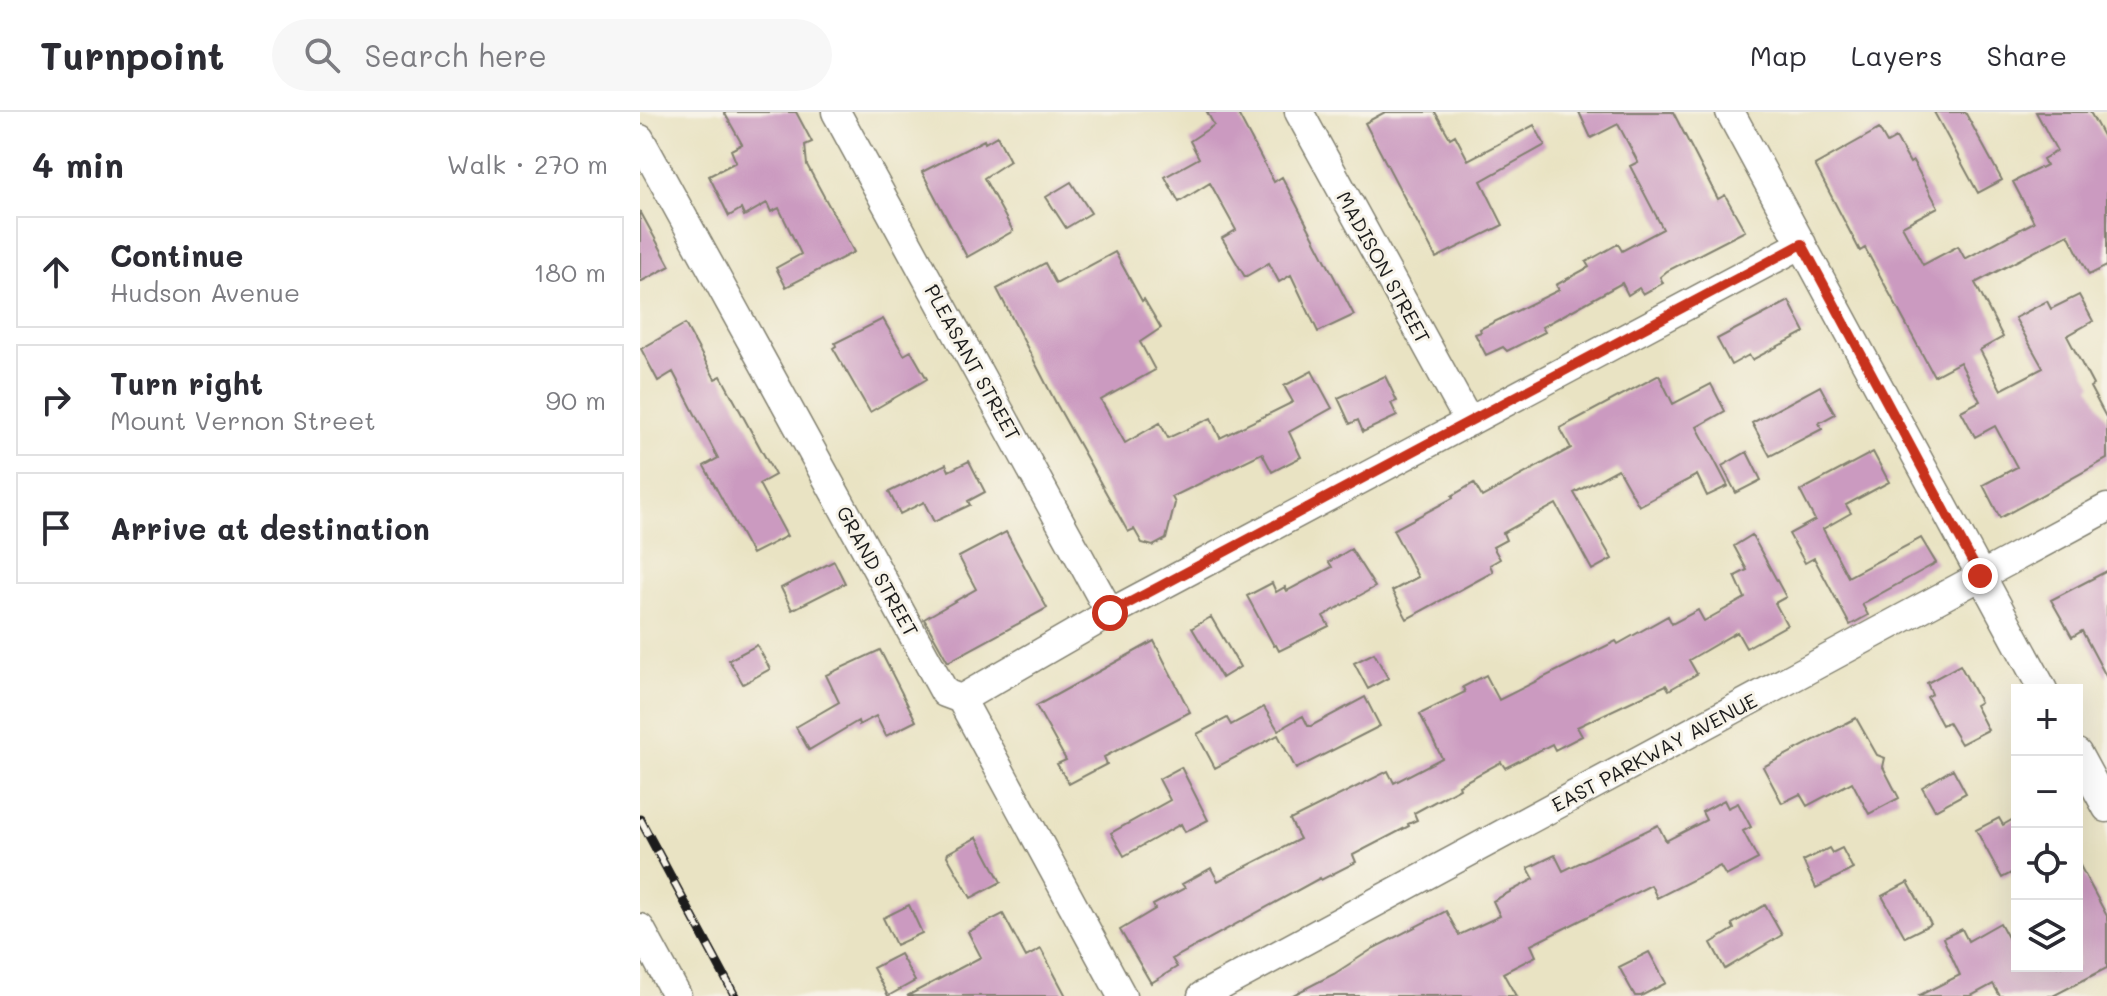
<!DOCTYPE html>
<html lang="en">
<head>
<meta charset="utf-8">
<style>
	:root { --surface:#fff; --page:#f7f7f7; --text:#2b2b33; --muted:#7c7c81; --line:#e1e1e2 }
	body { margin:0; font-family:Mali,sans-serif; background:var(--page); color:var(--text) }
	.controls { position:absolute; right:24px; bottom:24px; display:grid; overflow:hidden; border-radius:0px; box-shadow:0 8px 32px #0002 }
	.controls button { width:72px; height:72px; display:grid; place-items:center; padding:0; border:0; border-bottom:2px solid var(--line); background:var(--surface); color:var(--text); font:40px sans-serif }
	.stop { position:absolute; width:24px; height:24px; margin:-18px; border:6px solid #c8321e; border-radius:50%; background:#fff }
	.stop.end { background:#c8321e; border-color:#fff; box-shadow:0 2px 8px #0008 }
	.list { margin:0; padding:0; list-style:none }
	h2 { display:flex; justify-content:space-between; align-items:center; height:104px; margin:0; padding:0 32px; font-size:34px }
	h2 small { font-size:26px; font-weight:400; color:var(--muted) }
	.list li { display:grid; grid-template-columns:52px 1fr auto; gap:24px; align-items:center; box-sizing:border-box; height:112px; margin:0 16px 16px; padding:0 16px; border:2px solid var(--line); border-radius:0px }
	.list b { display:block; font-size:30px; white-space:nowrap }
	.list p { margin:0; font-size:26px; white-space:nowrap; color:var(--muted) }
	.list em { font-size:26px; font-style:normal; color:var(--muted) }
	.icon { flex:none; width:44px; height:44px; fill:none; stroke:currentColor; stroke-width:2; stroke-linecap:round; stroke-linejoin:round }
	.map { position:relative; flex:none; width:1467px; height:884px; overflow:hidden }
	header { display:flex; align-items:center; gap:48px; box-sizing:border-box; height:112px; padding:0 40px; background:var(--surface); border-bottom:2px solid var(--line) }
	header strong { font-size:38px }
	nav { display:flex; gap:44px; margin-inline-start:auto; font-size:28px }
	.search { width:560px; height:72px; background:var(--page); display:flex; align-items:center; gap:20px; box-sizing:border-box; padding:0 28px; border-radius:44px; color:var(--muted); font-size:30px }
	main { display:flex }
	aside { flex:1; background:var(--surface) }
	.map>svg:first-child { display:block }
	.building { fill:#cb9ac0 }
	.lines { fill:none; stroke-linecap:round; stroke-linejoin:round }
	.street-casing { stroke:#828070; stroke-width:31 }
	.street { stroke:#fff; stroke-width:28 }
	.rail-casing { stroke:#1c1c1c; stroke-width:9 }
	.rail { stroke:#f7f3e8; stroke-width:6; stroke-dasharray:18; stroke-linecap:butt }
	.route { stroke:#c8321e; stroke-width:10 }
	.labels { text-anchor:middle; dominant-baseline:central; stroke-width:6; stroke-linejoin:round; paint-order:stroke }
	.street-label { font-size:20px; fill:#1c1c1c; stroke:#f7f3e8 }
</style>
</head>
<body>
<header>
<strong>Turnpoint</strong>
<div class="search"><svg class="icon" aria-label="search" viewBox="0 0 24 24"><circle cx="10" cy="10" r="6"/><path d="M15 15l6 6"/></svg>Search here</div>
<nav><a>Map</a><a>Layers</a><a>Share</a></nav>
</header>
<main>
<aside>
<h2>4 min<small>Walk · 270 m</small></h2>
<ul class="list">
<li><svg class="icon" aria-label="ahead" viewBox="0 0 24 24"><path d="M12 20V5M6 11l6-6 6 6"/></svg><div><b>Continue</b><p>Hudson Avenue</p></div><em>180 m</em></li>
<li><svg class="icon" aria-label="right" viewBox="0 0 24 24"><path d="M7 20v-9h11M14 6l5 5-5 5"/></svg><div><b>Turn right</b><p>Mount Vernon Street</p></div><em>90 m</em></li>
<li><svg class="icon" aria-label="arrive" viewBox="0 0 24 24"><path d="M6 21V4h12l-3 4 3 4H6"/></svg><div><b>Arrive at destination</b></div></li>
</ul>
</aside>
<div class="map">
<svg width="1467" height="884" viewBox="0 0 1467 884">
	<rect width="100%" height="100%" fill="#f7f3e8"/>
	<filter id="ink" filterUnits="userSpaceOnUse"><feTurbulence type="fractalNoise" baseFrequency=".0125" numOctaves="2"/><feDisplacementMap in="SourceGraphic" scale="16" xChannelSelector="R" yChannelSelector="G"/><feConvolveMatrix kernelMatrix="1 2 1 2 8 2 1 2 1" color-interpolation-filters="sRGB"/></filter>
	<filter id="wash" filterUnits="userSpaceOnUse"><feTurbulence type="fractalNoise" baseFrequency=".006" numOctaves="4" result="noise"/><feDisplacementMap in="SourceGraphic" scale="32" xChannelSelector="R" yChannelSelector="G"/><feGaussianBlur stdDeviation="1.8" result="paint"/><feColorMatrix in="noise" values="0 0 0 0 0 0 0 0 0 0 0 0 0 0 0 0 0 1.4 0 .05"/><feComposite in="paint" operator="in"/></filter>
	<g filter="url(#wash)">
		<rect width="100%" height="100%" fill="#e9e3c3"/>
		<g id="blocks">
			<path class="building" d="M84 0H156L172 30 165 33 167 53 214 140 146 175 136 156 161 142 139 96 131 100 127 91 104 104 101 97 89 104 69 64 96 50 91 38 102 32Z
				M567 0H597L634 70 642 65 714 203 678 220 651 163 639 170 629 151 605 165 582 126 596 118 570 71 539 90 525 65 559 46 550 29 574 13Z
				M745 0H795L810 26 815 23 828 48 894 13 905 33 841 69 863 113 796 146 725 11Z
				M939 0H1033L1078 87 1085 83 1105 119 1027 159 1020 165 1023 171 1003 182 999 176 988 183 982 171 902 215 905 220 867 239 863 235 846 243 835 222 841 220 840 217 919 178 916 173 949 155 946 150 978 132 982 139 1023 117 990 54 998 50 978 12 951 26Z
				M1294 0H1325L1362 68 1338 81Z
				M1396 0H1450L1467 31V154L1449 163 1428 122 1335 171 1363 225 1340 238 1361 278 1403 256 1375 206 1407 189 1411 197 1439 183 1453 209 1427 224 1453 273 1450 275 1467 307V347L1360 406 1343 373 1377 355 1355 314 1335 325 1321 299 1340 289 1320 250 1294 264 1225 136 1220 139 1175 53 1239 17 1247 31 1256 26 1270 51 1273 49 1298 95 1262 114 1283 153 1318 134 1325 147 1394 110 1373 70 1406 53 1403 47 1417 39Z
				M357 24 370 49 344 66 373 119 327 145 282 60 344 28 345 31Z
				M431 70 451 101 426 116 406 85Z
				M0 99 30 154 0 170Z
				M475 140 502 189 504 187 521 216 500 230 515 258 461 288 485 331 520 311 528 326 571 306 580 326 653 290 644 274 672 259 692 296 649 320 661 345 632 360 622 341 532 385 535 391 526 427 513 434 502 431 494 417 488 420 417 293 357 177 405 151 416 172Z
				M1149 189 1165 220 1112 248 1109 243 1091 253 1077 227Z
				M243 207 264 243 271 239 287 267 230 300 193 236 196 234 195 231Z
				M45 212 75 267 81 264 135 363 119 372 147 424 112 442 64 354 78 346 33 260 18 269 1 237Z
				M1019 263 1033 292 1071 272 1085 299 1057 315 1088 374 1067 384 1057 363 999 394 978 357 934 381 972 447 952 458 916 392 863 421 866 428 853 435 860 447 850 453 853 460 767 507 752 479 778 465 753 418 813 386 812 384 834 371 842 385 931 336 920 316Z
				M745 264 757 289 751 291 757 304 723 320 718 308 710 312 698 286Z
				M1180 274 1195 302 1179 311 1182 317 1130 344 1112 311Z
				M1107 340 1121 368 1096 381 1082 354Z
				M1233 340 1249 370 1206 393 1211 401 1183 417 1208 465 1281 426 1296 451 1222 492 1228 503 1210 513 1174 446 1165 451 1149 422 1175 408 1160 379Z
				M329 349 345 380 328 389 330 393 294 410 284 390 260 402 249 380 306 352 309 359Z
				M366 420 407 496 308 550 284 507 336 477 319 445Z
				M1112 423 1146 485 1135 491 1147 513 1106 536 1097 520 1049 548 1057 562 1029 578 1026 573 937 615 942 624 915 638 912 632 865 656 861 650 819 673 820 676 774 701 777 708 768 712 769 714 713 743 716 750 681 768 680 766 532 847 537 855 511 871 480 818 515 797 513 793 545 776 542 772 571 756 578 769 660 727 650 708 748 659 754 671 802 646 780 602 825 580 823 575 846 563 859 588 976 529 978 532 1028 504 1032 512 1058 498 1064 509 1105 486 1095 464 1107 458 1094 434Z
				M711 437 735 475 683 504 689 514 639 539 636 533 634 534 607 484 632 471 636 480 645 475 647 479 692 455 689 450Z
				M194 449 205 471 152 498 141 476Z
				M1467 459V566L1442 519 1432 525 1411 488Z
				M571 505 600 555 582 566 552 516Z
				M514 529 550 600 464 645 467 652 429 672 417 652 426 648 396 594Z
				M117 533 130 557 103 572 89 548Z
				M240 538 276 609 246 624 236 604 219 613 218 609 169 638 156 615 199 590 186 563Z
				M734 541 748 566 728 577 714 551Z
				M1320 553 1340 590 1335 593 1348 618 1321 632 1308 610 1302 613 1287 585 1292 582 1287 571Z
				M725 585 740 614 656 657 638 623 575 656 557 622 587 606 591 613 624 595 638 618 663 604 668 614H671Z
				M1216 606 1237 643 1245 646 1243 655 1259 686 1229 702 1212 670 1167 694 1160 682 1142 691 1123 655Z
				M541 655 568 708 545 720 541 712 484 744 471 721 530 688 519 667Z
				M1313 657 1326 681 1295 698 1282 675Z
				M1084 688 1088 696 1098 691 1111 715 1103 719 1118 747 1086 764 1080 754 1017 786 1011 773 891 833 896 844 863 861 876 884H651L694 862 734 836 806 799 819 823 860 804 853 789 894 767 888 756 915 743 923 759 1018 713 1026 729 1066 708 1062 700Z
				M1377 705V758L1362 766 1336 718 1359 706 1363 713Z
				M337 725 361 770 331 786 307 744 308 741Z
				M1189 736 1192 741 1202 736 1213 757 1176 776 1163 749Z
				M1437 748 1467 804V856L1413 884H1360L1353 872 1331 884H1278L1320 863 1303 826 1322 817 1328 829 1360 811 1377 842V854H1437Z
				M1268 770 1291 812 1265 825 1242 784Z
				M269 793 282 821 256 833 243 806Z
				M1125 793 1142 823 1085 857 1071 831 1094 817 1092 812Z
				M363 802 386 845 401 837 426 884H267L341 845 328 820Z
				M1009 840 1026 871 1001 884H995L979 855Z
				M260 842 275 869 248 884 233 856Z"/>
		</g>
	</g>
	<g filter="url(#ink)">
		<use href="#blocks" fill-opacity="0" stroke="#828070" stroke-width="2"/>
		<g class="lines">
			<defs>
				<path id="street" d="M196 0 470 501
					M659 0 829 310
					M1090 0 1403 578
					M0 27 305 581 321 587 482 884
					M321 587 470 501 1162 132
					M1437 641 1467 696
					M0 816 37 884
					M562 884 1467 396"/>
			</defs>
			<use href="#street" class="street-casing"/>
			<use href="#street" class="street"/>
			<defs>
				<path id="rail" d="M0 707 95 884"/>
			</defs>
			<use href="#rail" class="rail-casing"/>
			<use href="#rail" class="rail"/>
		</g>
	</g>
	<g class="lines" filter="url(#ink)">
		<path class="route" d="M470 501 1162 132 1340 464"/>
	</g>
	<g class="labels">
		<g class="street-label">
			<text transform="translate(744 155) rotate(61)">MADISON STREET</text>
			<text transform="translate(333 250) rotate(61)">PLEASANT STREET</text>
			<text transform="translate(238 459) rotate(61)">GRAND STREET</text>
			<text transform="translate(1014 640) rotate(-28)">EAST PARKWAY AVENUE</text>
		</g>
	</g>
</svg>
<div class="controls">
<button>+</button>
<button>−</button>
<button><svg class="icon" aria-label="locate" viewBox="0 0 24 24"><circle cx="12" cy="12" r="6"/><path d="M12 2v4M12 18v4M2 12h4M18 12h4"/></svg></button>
<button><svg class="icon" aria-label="layers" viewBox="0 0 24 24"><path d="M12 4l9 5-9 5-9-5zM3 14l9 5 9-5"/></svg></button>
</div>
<div class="stop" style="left:470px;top:501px"></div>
<div class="stop end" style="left:1340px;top:464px"></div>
</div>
</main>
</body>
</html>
